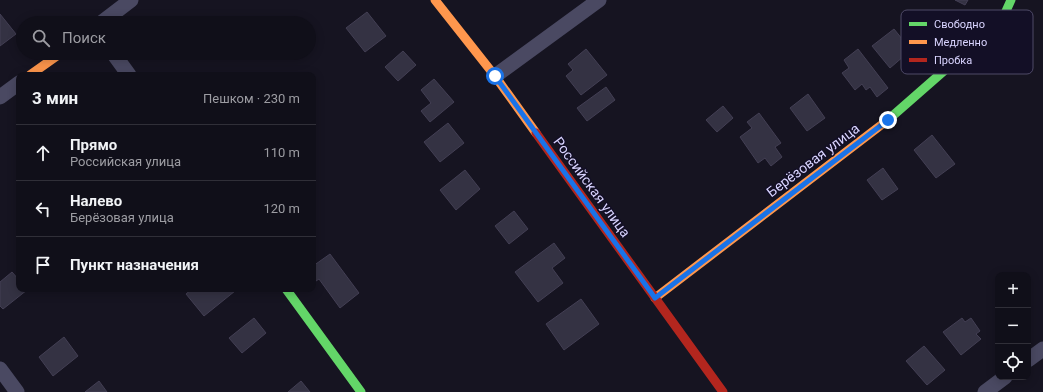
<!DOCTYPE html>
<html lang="ru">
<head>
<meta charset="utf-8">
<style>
	:root { --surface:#100f19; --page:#1e1d26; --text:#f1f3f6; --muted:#9c9ca2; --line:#302f38 }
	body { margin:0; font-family:Roboto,sans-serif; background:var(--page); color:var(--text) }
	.controls { position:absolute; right:12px; bottom:12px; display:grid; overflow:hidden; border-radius:8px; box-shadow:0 2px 10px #0003 }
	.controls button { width:36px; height:36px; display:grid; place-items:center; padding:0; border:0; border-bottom:1px solid var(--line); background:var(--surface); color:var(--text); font:20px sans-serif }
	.stop { position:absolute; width:12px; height:12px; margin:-9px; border:3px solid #1a73e8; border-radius:50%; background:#fff }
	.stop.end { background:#1a73e8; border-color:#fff; box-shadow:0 1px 4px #0008 }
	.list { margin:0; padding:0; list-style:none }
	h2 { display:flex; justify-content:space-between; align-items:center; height:52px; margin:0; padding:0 16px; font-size:17px }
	h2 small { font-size:13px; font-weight:400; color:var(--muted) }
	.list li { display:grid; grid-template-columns:26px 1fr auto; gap:12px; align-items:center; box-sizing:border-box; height:56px; padding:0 16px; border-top:1px solid var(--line) }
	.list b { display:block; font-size:15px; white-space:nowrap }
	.list p { margin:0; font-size:13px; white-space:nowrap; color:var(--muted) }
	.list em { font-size:13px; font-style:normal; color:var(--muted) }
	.icon { flex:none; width:22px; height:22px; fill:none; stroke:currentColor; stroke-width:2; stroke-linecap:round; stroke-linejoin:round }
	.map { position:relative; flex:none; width:1043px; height:392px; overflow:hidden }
	.search { position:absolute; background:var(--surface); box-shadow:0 2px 10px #0003; left:16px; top:16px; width:300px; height:44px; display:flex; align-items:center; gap:10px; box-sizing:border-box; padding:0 14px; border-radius:22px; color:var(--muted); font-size:15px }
	.panel { position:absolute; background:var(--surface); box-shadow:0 2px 10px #0003; left:16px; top:72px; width:300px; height:220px; border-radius:8px }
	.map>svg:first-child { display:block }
	.building { fill:#343243; stroke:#433f54 }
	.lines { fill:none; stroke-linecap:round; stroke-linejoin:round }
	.street { stroke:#4a4962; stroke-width:15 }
	.fast { stroke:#63d668; stroke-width:9 }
	.slow { stroke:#ff974d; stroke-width:9 }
	.jam { stroke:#b3261e; stroke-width:9 }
	.route { stroke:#1a73e8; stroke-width:5 }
	.labels { text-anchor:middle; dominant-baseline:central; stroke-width:3; stroke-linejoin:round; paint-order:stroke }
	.street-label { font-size:14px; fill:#d9d4ff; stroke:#130f26 }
	.key { fill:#130f26; stroke:#4e4a67; stroke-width:1 }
	.key-label { font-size:11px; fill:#d9d4ff }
</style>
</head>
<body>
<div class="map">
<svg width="1043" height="392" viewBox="0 0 1043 392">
	<rect width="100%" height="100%" fill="#161421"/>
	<path class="building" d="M955 0H968L965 5Z
		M367 12 386 36 365 52 346 28Z
		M0 14 16 34 0 46Z
		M894 29 911 50 890 68 872 46Z
		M586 49 607 75 581 95 566 76 573 70 568 64Z
		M858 49 888 88 877 97 870 87 866 90 862 84 855 90 842 73 849 68 844 60Z
		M403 51 416 65 398 81 385 67Z
		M434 79 454 102 430 122 421 111 431 103 421 90Z
		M606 87 615 100 587 121 577 108Z
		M808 94 825 118 807 131 790 108Z
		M723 106 733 118 717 132 706 120Z
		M759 113 781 143 775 147 782 157 771 166 765 158 758 163 740 137 752 128 747 122Z
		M448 123 464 143 440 162 424 142Z
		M932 135 955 164 936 178 914 150Z
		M883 168 898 189 882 200 867 180Z
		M465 170 480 189 456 210 440 190Z
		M514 211 528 229 509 244 495 226Z
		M554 243 565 258 552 268 563 283 538 302 515 272Z
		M330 254 359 293 340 308 319 279 313 283V266Z
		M12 272 19 280V289H26L27 290 3 309 0 306V282Z
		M192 289H234L235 291 204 316 186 294Z
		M581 299 599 324 564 350 546 324Z
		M254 318 266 333 242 353 229 338Z
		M962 318 965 322 971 318 980 331 976 334 981 339 961 355 943 332Z
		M64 337 78 356 53 376 39 357Z
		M924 346 945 370 927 385 906 361Z
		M99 381 107 392H85Z
		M301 381 310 392H288Z"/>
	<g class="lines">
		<path class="street" d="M101 23 131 0
			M113 53 129 75
			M495 76 599 0
			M0 97 19 83
			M1028 360 1043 349
			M0 369 17 392
			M985 392 1005 377"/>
		<path class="fast" d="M889 119 1002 20 1011 0
			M286 289 361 392"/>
		<path class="slow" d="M435 0 495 76 536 133
			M30 75 61 53
			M655 298 889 119"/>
		<path class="jam" d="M536 133 723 392"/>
	</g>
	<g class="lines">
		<path class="route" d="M495 76 655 298 888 120"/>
	</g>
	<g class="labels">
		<g class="street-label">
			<text transform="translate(813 160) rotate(-37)">Берёзовая улица</text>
			<text transform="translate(592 187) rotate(54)">Российская улица</text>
		</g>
	</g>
	<rect x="901" y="10" width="132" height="64" rx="6" class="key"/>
	<rect x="909" y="22" width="18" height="4" fill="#63d668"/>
	<rect x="909" y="40" width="18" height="4" fill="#ff974d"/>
	<rect x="909" y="58" width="18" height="4" fill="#b3261e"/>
	<g class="key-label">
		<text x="934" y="28">Свободно</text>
		<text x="934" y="46">Медленно</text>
		<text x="934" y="64">Пробка</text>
	</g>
</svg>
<div class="controls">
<button>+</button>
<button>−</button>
<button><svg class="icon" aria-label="locate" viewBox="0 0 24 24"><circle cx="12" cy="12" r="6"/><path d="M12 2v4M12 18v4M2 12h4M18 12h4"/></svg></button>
</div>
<div class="stop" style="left:495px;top:76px"></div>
<div class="stop end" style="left:888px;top:120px"></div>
<div class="search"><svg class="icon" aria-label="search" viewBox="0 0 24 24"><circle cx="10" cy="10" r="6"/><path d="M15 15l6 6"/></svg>Поиск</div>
<section class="panel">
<h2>3 мин<small>Пешком · 230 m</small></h2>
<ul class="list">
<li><svg class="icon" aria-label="ahead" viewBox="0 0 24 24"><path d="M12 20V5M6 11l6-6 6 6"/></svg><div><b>Прямо</b><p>Российская улица</p></div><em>110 m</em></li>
<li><svg class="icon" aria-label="left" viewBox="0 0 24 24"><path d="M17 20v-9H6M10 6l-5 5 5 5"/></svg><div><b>Налево</b><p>Берёзовая улица</p></div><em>120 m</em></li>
<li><svg class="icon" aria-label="arrive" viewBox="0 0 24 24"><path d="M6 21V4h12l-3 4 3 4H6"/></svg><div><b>Пункт назначения</b></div></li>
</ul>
</section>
</div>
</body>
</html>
